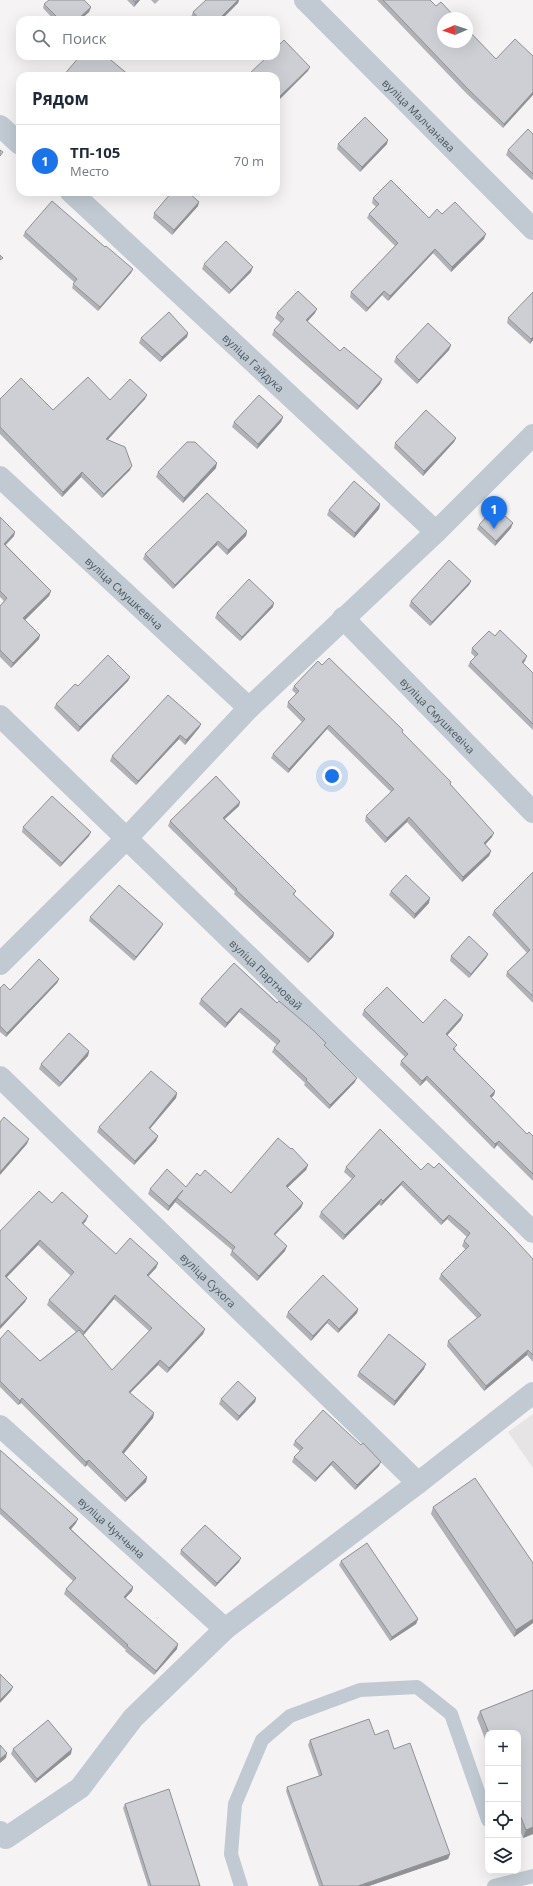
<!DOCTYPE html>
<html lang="ru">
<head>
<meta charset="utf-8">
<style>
	:root { --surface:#fff; --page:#f6f6f7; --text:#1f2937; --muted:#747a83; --line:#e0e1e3; --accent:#1a73e8 }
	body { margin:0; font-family:"Open Sans",sans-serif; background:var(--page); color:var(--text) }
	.controls { position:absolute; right:12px; bottom:12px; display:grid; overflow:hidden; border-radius:8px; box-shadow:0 4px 16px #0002 }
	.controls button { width:36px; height:36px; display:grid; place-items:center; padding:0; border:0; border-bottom:1px solid var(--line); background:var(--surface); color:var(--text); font:20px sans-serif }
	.compass { position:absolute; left:437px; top:12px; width:36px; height:36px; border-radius:50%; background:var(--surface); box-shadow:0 4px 16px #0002; rotate:268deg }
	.you { position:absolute; left:332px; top:776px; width:14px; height:14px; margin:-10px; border:3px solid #fff; border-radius:50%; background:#1a73e8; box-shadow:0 0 0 6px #1a73e833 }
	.badge { display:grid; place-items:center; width:26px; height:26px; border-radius:50%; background:var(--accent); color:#fff; font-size:13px; font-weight:700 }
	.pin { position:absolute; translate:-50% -33px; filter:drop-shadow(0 1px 2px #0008) }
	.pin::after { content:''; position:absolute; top:21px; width:14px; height:12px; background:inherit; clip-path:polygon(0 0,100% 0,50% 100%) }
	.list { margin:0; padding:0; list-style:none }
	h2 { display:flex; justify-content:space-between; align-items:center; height:52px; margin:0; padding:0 16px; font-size:17px }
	h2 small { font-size:13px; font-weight:400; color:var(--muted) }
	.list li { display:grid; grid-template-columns:26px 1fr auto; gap:12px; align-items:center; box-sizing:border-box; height:72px; padding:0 16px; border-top:1px solid var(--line) }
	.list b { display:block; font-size:15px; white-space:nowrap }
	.list p { margin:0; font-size:13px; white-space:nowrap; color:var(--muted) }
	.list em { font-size:13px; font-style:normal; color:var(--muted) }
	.icon { flex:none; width:22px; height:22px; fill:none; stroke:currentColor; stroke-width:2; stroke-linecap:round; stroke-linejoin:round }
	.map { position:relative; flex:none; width:533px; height:1886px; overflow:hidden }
	.search { position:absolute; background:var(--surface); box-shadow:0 4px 16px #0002; left:16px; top:16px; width:264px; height:44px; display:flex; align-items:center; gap:10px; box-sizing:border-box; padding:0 14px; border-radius:12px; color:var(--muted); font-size:15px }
	.panel { position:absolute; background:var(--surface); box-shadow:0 4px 16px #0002; left:16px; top:72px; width:264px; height:124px; border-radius:12px }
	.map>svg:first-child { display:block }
	.education { fill:#e6e4e5 }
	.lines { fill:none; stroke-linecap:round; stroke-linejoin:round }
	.service { stroke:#c1cad2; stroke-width:14 }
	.minor { stroke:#c1cad2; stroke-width:22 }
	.wall { fill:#b0b2b7; fill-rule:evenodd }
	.shaded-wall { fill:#909195 }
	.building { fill:#cdcfd5; stroke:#909195 }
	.labels { text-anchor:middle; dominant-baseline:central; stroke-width:3; stroke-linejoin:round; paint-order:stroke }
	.street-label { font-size:11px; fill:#4a5661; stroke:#fff }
</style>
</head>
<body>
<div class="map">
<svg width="533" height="1886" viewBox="0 0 533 1886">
	<rect width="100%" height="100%" fill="#f5f3f3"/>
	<path class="education" d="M533 1414V1468L508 1432Z"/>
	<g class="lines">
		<path class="service" d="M241 1886 231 1854 235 1804 262 1740 290 1716 360 1690 417 1687 451 1714 488 1820
			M494 1886 533 1876"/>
		<g class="minor">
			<path id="s1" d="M305 0 533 229"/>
			<path d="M0 126 20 144"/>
			<path id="s2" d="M71 192 436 532"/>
			<path id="s3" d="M0 477 249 708"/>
			<path id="s4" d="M343 618 533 812"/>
			<path id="s5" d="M0 716 533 1232"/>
			<path d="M0 964 126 839 249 708 436 532 533 435"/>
			<path id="s6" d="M0 1077 418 1483"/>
			<path id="s7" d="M0 1426 225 1629"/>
			<path d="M0 1832 6 1838 80 1788 133 1718 225 1629 418 1483 533 1393"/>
		</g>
	</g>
	<path class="wall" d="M127 0H140L134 7Z
		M151 0H159L155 4Z
		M206 0H239L238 3 221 20H194L191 17 193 12Z
		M377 0H430L436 6 496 59 533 56 503 128 466 93Z
		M44 4 91 7 89 12 80 20H54L43 8Z
		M533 134V179L532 180 506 155 508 150Z
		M338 144H387L360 172 337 149Z
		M373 198 429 218 442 214 484 239 451 272 433 253 388 301 382 295 366 312 350 297 351 292 395 246 367 218 369 214 376 207 372 203Z
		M198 206 172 235 153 218 154 213Z
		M25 232 105 247 133 269 131 273 98 311 72 288 74 282 23 236Z
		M204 264 251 272 229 294 202 269Z
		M277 313H315L307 322 340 351 382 379 380 384 357 410 272 335 274 330 281 323 275 318Z
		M508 318 533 340 530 344 507 323Z
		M188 333 187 337 160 362 139 343 141 338Z
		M451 345 449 350 417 384 394 362 396 357Z
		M0 399 53 410 110 400 145 399 107 440 130 470 102 498 81 477 62 497 0 434Z
		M283 417 281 422 257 449 232 427 234 422Z
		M456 438 454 442 423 476 394 448 395 443Z
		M216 468 183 503 156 477 158 472Z
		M380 504 379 509 354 538 327 515 329 510Z
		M0 517 14 536 6 545 51 591 49 596 25 620 39 639 11 668 0 657V606L4 601 0 597Z
		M479 525 511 528 495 546 477 529Z
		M247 531 246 536 227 555 217 545 173 589 143 559 145 554Z
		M471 581 469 585 430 626 409 606 411 601Z
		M273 607 240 641 215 618 217 613Z
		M495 636 525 661 523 663 533 673V730L468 666 470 662 475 657 471 653 472 648Z
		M322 665 403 730 402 732 450 784 492 837 485 845 491 851 489 856 462 882 407 822 385 843 365 821 366 816 391 792 327 729 288 773 271 758 273 754 302 722 287 707 288 702 296 694 292 690 294 686Z
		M130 677 128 681 78 732 54 708 56 704 78 686Z
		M201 724 199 728 185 745 179 739 136 785 110 761 112 756Z
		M239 806 225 819 296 891 294 895 334 933 333 937 308 963 234 894 235 892 168 826 170 821Z
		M23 827 89 836 60 867 22 832Z
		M533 872V1003L506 976 507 972 527 953 492 915 494 911Z
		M391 891 429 903 414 919 389 895Z
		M90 917 163 924 161 928 134 961 89 921Z
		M488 954 486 958 469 978 450 961 451 956Z
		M234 963 325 1046 355 1082 329 1109 304 1085 305 1083 272 1052 274 1048 277 1045 239 1012 225 1028 199 1004 201 999Z
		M59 979 57 983 6 1037 0 1032V988L10 990Z
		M364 1010 423 1023 461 1020 447 1035 456 1050H455L495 1091 494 1095 491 1098 527 1134 533 1136V1181L497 1145 494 1149 426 1080 420 1086 400 1065 401 1061 405 1057 362 1015Z
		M89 1051 88 1056 59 1087 39 1069 41 1064Z
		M177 1093 176 1098 150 1129 158 1136 156 1141 134 1165 97 1132 99 1127Z
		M308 1165 306 1170 287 1188 303 1203 301 1208 275 1235 285 1251 257 1281 230 1255 232 1250 175 1202 176 1201 168 1211 148 1194 150 1189 186 1187 200 1176 231 1193Z
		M346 1167 421 1170 533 1259V1362L527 1355 484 1391 447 1346 448 1341 477 1318 439 1279 441 1274 466 1250 462 1246 464 1241 467 1237 447 1219 441 1225 401 1185 381 1206 379 1204 343 1240 319 1217 321 1212 352 1179 344 1172Z
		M52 1203 86 1221 83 1224 116 1254 158 1263 156 1268 148 1276 205 1329 203 1334 167 1373 158 1365 130 1393 154 1413 153 1418 123 1454 147 1477 146 1482 125 1502 87 1465 85 1467 21 1403 18 1405 0 1387V1339L40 1361 76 1332 47 1305 49 1300 71 1276 38 1245 7 1277 27 1298 25 1302 0 1329V1231ZM114 1299 149 1331 112 1370 83 1335Z
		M358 1309 357 1313 338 1333 327 1323 311 1341 286 1317 288 1312Z
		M424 1369 394 1406 357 1376 359 1372Z
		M256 1398 255 1402 237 1421 219 1404 221 1399Z
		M295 1441 379 1466 355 1490 331 1465 315 1482 292 1462 294 1457 300 1451 293 1445Z
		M0 1450 76 1523 71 1529 133 1587 132 1591 125 1598 177 1649 154 1675 125 1651 126 1650 64 1594 66 1589 73 1581 0 1514Z
		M433 1507 533 1563V1623L514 1637 431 1514Z
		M181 1550 239 1562 215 1587 180 1554Z
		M341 1561 418 1619 416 1624 390 1641 339 1565Z
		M533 1690V1834L523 1838 518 1825V1733H488V1747L477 1718 480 1711Z
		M375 1735 394 1749 450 1854 448 1859 369 1886H319L286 1791 287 1787 319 1776 308 1745 310 1740Z
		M13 1749 71 1754 35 1783 11 1754Z
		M125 1804 200 1886H148L123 1808Z"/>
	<path class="shaded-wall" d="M138 0H140L134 7 135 2Z
		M238 0H239L238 3 221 20H218Z
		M91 7 89 12 80 20H77Z
		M310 67 308 71 276 103V100Z
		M533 92V95L503 128 504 124Z
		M388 140 387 144 360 172 362 167Z
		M199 202 198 206 172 235 174 230Z
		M486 234 484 239 451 272 452 267Z
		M435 249 433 253 388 301 390 296Z
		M253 267 251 272 229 294 231 290Z
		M133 269 131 273 98 311 100 307Z
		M384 291 382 295 366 312 368 308Z
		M317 309 315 313 304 325 306 320Z
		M188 333 187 337 160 362 162 357Z
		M533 337V340L530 344 531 339Z
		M451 345 449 350 417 384 419 380Z
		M382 379 380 384 357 410 359 406Z
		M147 395 145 399 104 444 106 439Z
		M283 417 281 422 257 449 258 444Z
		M456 438 454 442 423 476 424 471Z
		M217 463 216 468 183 503 184 498Z
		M132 466 130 470 102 498 104 494Z
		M82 472 81 477 62 497 63 492Z
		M380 504 379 509 354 538 355 533Z
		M513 523 511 528 495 546 496 541Z
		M247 531 246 536 227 555 228 550Z
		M15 532 14 536 2 548 4 544Z
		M218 541 217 545 173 589 175 585Z
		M471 581 469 585 430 626 432 622Z
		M51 591 49 596 22 623 23 618Z
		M274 603 273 607 240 641 242 637Z
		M40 635 39 639 11 668 13 663Z
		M527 656 525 661 520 666 522 662Z
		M130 677 128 681 78 732 80 727Z
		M201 724 199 728 185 745 186 740Z
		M329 725 327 729 288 773 289 769Z
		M180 735 179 739 136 785 138 781Z
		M240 802 239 806 221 822 223 818Z
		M409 817 407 822 385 843 387 838Z
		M91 832 89 836 60 867 62 863Z
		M494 833 492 837 482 848 484 843Z
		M491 851 489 856 462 882 463 877Z
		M430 898 429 903 414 919 415 914Z
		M163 924 161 928 134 961 136 957Z
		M334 933 333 937 308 963 310 959Z
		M488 954 486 958 469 978 471 974Z
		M59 979 57 983 6 1037 7 1033Z
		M241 1008 239 1012 225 1028 227 1023Z
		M463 1015 461 1020 444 1039 446 1034Z
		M89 1051 88 1056 59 1087 61 1083Z
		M427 1076 426 1080 420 1086 422 1081Z
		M357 1078 355 1082 329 1109 330 1105Z
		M495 1091 494 1095 488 1101 490 1096Z
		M177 1093 176 1098 147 1132 149 1128Z
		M158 1136 156 1141 134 1165 135 1161Z
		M29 1139 27 1144 0 1175V1172Z
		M499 1141 497 1145 494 1149 495 1144Z
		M308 1165 306 1170 284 1191 286 1186Z
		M403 1181 401 1185 381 1206 383 1201Z
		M183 1190 177 1198 176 1201 168 1211 169 1206Z
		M381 1199 379 1204 343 1240 345 1235Z
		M303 1203 301 1208 272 1238 274 1234Z
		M449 1215 447 1219 441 1225 443 1221Z
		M88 1216 86 1221 80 1227 82 1223Z
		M40 1240 38 1245 4 1280 5 1276Z
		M287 1246 285 1251 257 1281 259 1276Z
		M158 1263 156 1268 145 1280 147 1275Z
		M115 1295 114 1299 82 1337 84 1332Z
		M27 1298 25 1302 0 1329V1326Z
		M358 1309 357 1313 338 1333 339 1329Z
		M329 1319 327 1323 311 1341 313 1336Z
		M205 1329 203 1334 167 1373 169 1368Z
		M528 1350 527 1355 484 1391 486 1386Z
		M160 1360 158 1365 127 1396 129 1392Z
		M426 1364 424 1369 394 1406 395 1401Z
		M22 1398 21 1403 18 1405 20 1401Z
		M256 1398 255 1402 237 1421 239 1416Z
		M154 1413 153 1418 121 1457 122 1452Z
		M89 1460 87 1465 85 1467 86 1462Z
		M333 1461 331 1465 315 1482 317 1478Z
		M381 1462 379 1466 355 1490 357 1485Z
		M147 1477 146 1482 125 1502 127 1498Z
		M78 1519 76 1523 68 1533 69 1528Z
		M241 1558 239 1562 215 1587 217 1583Z
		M133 1587 132 1591 122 1602 124 1597Z
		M418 1619 416 1624 390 1641 392 1637Z
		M533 1619V1623L514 1637 516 1630Z
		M178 1644 177 1649 154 1675 156 1671Z
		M13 1687 11 1691 0 1703V1700Z
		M72 1749 71 1754 35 1783 37 1779Z
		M7 1753 6 1758 0 1763V1759Z
		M533 1827V1834L523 1838 526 1830Z
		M450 1854 448 1859 369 1886H358Z"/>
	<path class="building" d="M49 0H84L91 7 77 20H60L44 4Z
		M133 0H138L135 2Z
		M206 0H238L218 20H200L193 12Z
		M383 0H430L436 6 441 2 456 18H443V42H467V29L496 59 515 39 533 56V92L504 124 468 89Z
		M284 40 310 67 276 100V76H247L268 56H276V48Z
		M80 56H106L130 76H63Z
		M365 117 388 140 362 167 338 144Z
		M528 129 533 134V174L508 150Z
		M0 150 3 152 0 156Z
		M391 180 429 218 437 209 442 214 455 202 486 234 452 267 435 249 390 296 384 291 368 308 351 292 398 243 369 214 379 204 373 198Z
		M172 192H188L199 202 174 230 154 213Z
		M52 201 105 247 106 246 133 269 100 307 73 284 77 279 25 232Z
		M226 241 253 267 231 290 204 264Z
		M0 255 3 258 0 260Z
		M298 291 317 309 306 320 340 351 344 347 382 379 359 406 274 330 284 319 277 313Z
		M533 292V337L531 339 508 318Z
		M169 312 188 333 162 357 141 338Z
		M428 323 451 345 419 380 396 357Z
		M88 377 110 400 130 379 147 395 106 439 125 447 132 466 104 494 82 472 63 492 0 427V399L21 378 53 410Z
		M259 395 283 417 258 444 234 422Z
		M426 410 456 438 424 471 395 443Z
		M187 442H195L217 463 184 498 158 472Z
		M354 481 380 504 355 533 329 510Z
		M207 493 247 531 228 550 218 541 175 585 145 554Z
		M495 507 513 523 496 541 479 525Z
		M0 517 15 532 4 544 51 591 23 618 40 635 13 663 0 650V606L7 598 0 591Z
		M449 560 471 581 432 622 411 601Z
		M249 579 274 603 242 637 217 613Z
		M500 630 527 656 522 662 533 673V724L470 662 478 654 472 648 489 631 495 636Z
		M108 655 130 677 80 727 56 704 75 684 78 686Z
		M329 658 403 730 402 732 451 782 450 784 494 833 484 843 491 851 463 877 409 817 387 838 366 816 394 789 329 725 289 769 273 754 305 719 288 702 299 691 294 686 318 661 322 665Z
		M168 695 201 724 186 740 180 735 138 781 112 756Z
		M216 776 240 802 223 818 296 891 293 894 334 933 310 959 236 890 237 889 170 821Z
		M52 796 91 832 62 863 23 827Z
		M533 872V996L507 972 530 950 494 911Z
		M406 875 430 898 415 914 391 891Z
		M119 885 163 924 136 957 90 917Z
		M469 936 488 954 471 974 451 956Z
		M39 959 59 979 7 1033 0 1026V988L4 984 10 990Z
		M234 963 277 1003 279 1001 313 1030 326 1043 324 1045 357 1078 330 1105 306 1080 307 1079 274 1048 280 1041 241 1008 227 1023 201 999Z
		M387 987 423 1023 445 999 463 1015 446 1034 457 1045 453 1049 495 1091 490 1096 527 1134 529 1132 533 1136V1174L499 1141 495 1144 427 1076 422 1081 401 1061 408 1054 364 1010Z
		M69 1033 89 1051 61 1083 41 1064Z
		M151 1071 177 1093 149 1128 158 1136 135 1161 99 1127Z
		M4 1117 29 1139 0 1172V1122Z
		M380 1129 421 1170 428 1163 434 1168 439 1163 508 1232 533 1259V1355L528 1350 486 1386 448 1341 481 1315 441 1274 469 1246 464 1241 470 1233 449 1215 443 1221 403 1181 383 1201 381 1199 345 1235 321 1212 355 1176 346 1167Z
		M278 1138 291 1149 292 1148 308 1165 286 1186 303 1203 274 1234 287 1246 259 1276 232 1251 235 1247 177 1198 183 1190 169 1206 150 1189 167 1169 186 1187 197 1173 200 1176 205 1170 231 1193Z
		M39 1191 52 1203 62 1192 88 1216 82 1223 116 1254 130 1238 158 1263 147 1275 205 1329 169 1368 160 1360 129 1392 154 1413 122 1452 147 1477 127 1498 89 1460 86 1462 22 1398 20 1401 0 1381V1339L8 1330 40 1361 79 1330 112 1370 152 1328 115 1295 84 1332 49 1300 74 1272 40 1240 5 1276 27 1298 0 1326V1231Z
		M323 1275 358 1309 339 1329 329 1319 313 1336 288 1312Z
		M389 1334 426 1364 395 1401 359 1372Z
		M238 1381 256 1398 239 1416 221 1399Z
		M323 1410 361 1445 363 1443 381 1462 357 1485 333 1461 317 1478 294 1457 303 1448 295 1441Z
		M0 1450 78 1519 69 1528 133 1587 124 1597 178 1644 156 1671 127 1646 128 1645 66 1589 76 1578 0 1508Z
		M475 1478 533 1563V1619L516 1630 433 1507Z
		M205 1525 241 1558 217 1583 181 1550Z
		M367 1543 418 1619 392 1637 341 1561Z
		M0 1674 13 1687 0 1700Z
		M533 1690V1827L526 1830 518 1810V1733H489L480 1711Z
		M369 1719 375 1735 388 1730 394 1749 410 1743 450 1854 358 1886H323L287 1787 322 1775 310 1740Z
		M48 1720 72 1749 37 1779 13 1749Z
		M0 1745 7 1753 0 1759Z
		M169 1789 200 1886H151L125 1804Z"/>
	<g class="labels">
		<g class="street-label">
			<text stroke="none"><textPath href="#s1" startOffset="162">вуліца Малчанава</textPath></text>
			<text stroke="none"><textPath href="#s2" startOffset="250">вуліца Гайдука</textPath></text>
			<text stroke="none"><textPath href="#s3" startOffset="170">вуліца Смушкевіча</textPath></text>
			<text stroke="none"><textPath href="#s4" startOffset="136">вуліца Смушкевіча</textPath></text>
			<text stroke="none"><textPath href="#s5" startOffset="371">вуліца Партновай</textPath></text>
			<text stroke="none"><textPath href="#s6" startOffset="291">вуліца Сухога</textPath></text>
			<text stroke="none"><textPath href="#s7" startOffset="151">вуліца Чунчына</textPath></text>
		</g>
	</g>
</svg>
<div class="controls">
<button>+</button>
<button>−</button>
<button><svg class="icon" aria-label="locate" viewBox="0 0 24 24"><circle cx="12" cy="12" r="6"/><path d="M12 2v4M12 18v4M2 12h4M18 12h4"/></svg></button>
<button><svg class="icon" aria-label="layers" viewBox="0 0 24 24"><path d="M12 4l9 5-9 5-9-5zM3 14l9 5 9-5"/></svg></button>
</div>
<svg class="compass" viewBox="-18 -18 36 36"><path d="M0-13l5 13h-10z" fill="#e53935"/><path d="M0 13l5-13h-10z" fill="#747a83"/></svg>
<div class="you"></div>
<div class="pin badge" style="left:494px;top:529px">1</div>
<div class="search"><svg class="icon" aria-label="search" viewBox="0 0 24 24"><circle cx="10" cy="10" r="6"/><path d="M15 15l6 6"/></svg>Поиск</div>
<section class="panel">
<h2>Рядом<small></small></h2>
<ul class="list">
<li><span class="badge">1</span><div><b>ТП-105</b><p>Место</p></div><em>70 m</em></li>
</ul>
</section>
</div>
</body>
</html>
